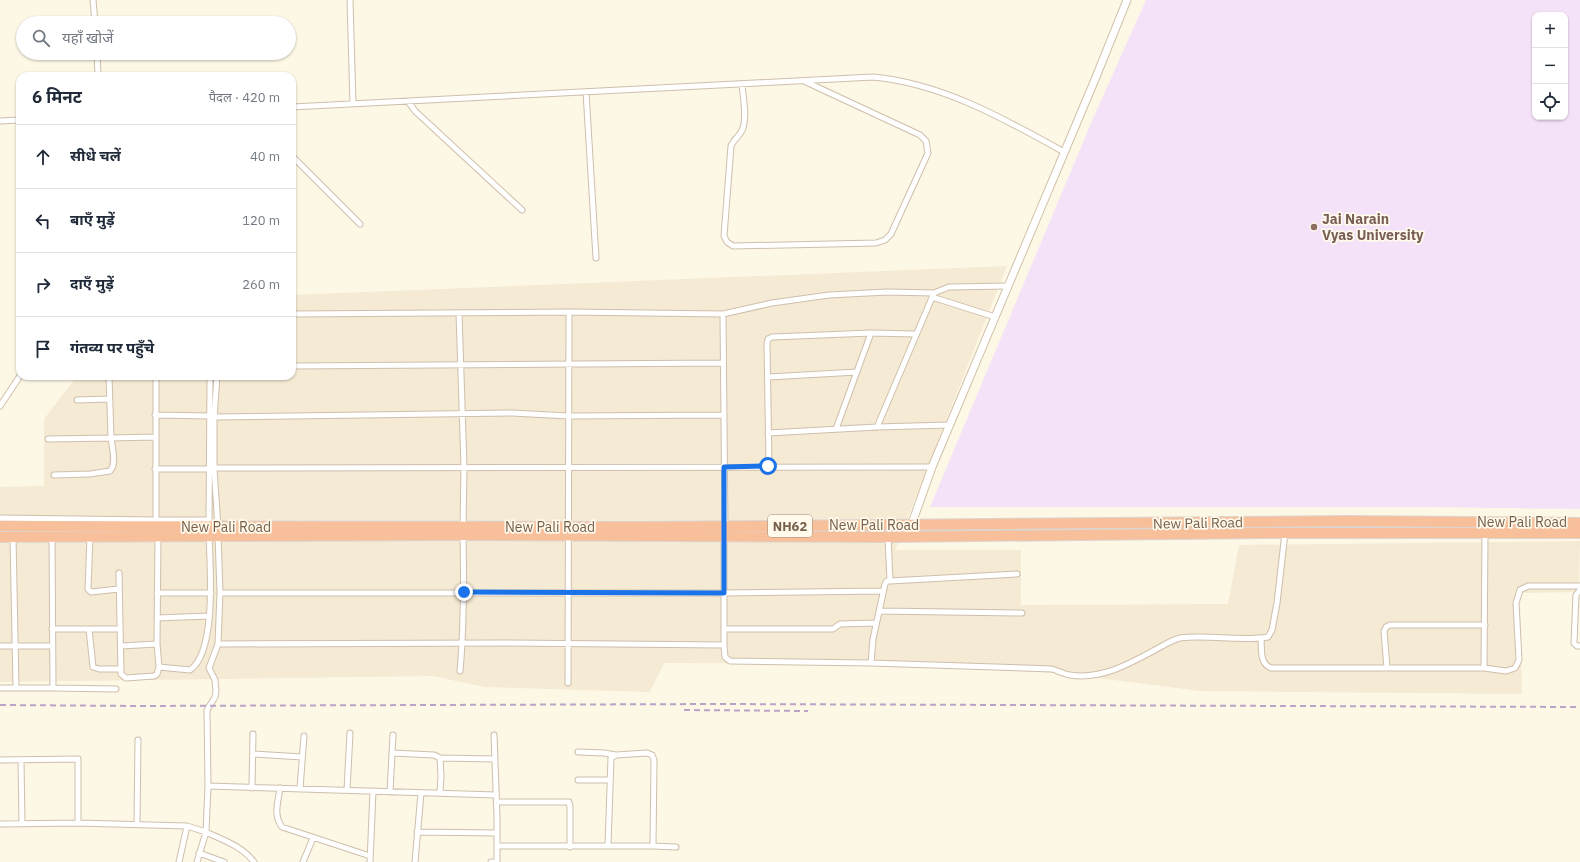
<!DOCTYPE html>
<html lang="hi">
<head>
<meta charset="utf-8">
<style>
	:root { --surface:#fff; --page:#f2f2f3; --text:#1f2937; --muted:#747a83; --line:#e0e1e3 }
	body { margin:0; font-family:"IBM Plex Sans","Noto Sans Devanagari",sans-serif; background:var(--page); color:var(--text) }
	.controls { position:absolute; right:12px; top:12px; display:grid; overflow:hidden; border-radius:8px; box-shadow:0 1px 3px #0004 }
	.controls button { width:36px; height:36px; display:grid; place-items:center; padding:0; border:0; border-bottom:1px solid var(--line); background:var(--surface); color:var(--text); font:20px sans-serif }
	.stop { position:absolute; width:12px; height:12px; margin:-9px; border:3px solid #1a73e8; border-radius:50%; background:#fff }
	.stop.end { background:#1a73e8; border-color:#fff; box-shadow:0 1px 4px #0008 }
	.list { margin:0; padding:0; list-style:none }
	h2 { display:flex; justify-content:space-between; align-items:center; height:52px; margin:0; padding:0 16px; font-size:17px }
	h2 small { font-size:13px; font-weight:400; color:var(--muted) }
	.list li { display:grid; grid-template-columns:26px 1fr auto; gap:12px; align-items:center; box-sizing:border-box; height:64px; padding:0 16px; border-top:1px solid var(--line) }
	.list b { display:block; font-size:15px; white-space:nowrap }
	.list em { font-size:13px; font-style:normal; color:var(--muted) }
	.icon { flex:none; width:22px; height:22px; fill:none; stroke:currentColor; stroke-width:2; stroke-linecap:round; stroke-linejoin:round }
	.map { position:relative; flex:none; width:1580px; height:862px; overflow:hidden }
	.search { position:absolute; background:var(--surface); box-shadow:0 1px 3px #0004; left:16px; top:16px; width:280px; height:44px; display:flex; align-items:center; gap:10px; box-sizing:border-box; padding:0 14px; border-radius:22px; color:var(--muted); font-size:15px }
	.panel { position:absolute; background:var(--surface); box-shadow:0 1px 3px #0004; left:16px; top:72px; width:280px; height:308px; border-radius:12px }
	.map>svg:first-child { display:block }
	.residential { fill:#f5ead4 }
	.education { fill:#f4e2f9; fill-rule:evenodd }
	.lines { fill:none; stroke-linecap:round; stroke-linejoin:round }
	.street-casing { stroke:#cfbfac; stroke-width:7 }
	.secondary-casing { stroke:#d2c1a8; stroke-width:9 }
	.highway-casing { stroke:#dcd5d0; stroke-width:12 }
	.street { stroke:#fff; stroke-width:5 }
	.secondary { stroke:#fff; stroke-width:7 }
	.highway { stroke:#f8bf9b; stroke-width:10 }
	.rail { stroke:#bba3c7; stroke-width:2; stroke-dasharray:6 4; stroke-linecap:butt }
	.route { stroke:#1a73e8; stroke-width:5 }
	.education-dot { fill:#8d6e63; stroke:#fffaec; stroke-width:1.5 }
	.labels { text-anchor:middle; dominant-baseline:central; stroke-width:3.5; stroke-linejoin:round; paint-order:stroke }
	.shield { fill:#fffaec; stroke:#a08e7b; stroke-width:1 }
	.shield-label { font-size:13px; font-weight:bold; fill:#775f4a }
	.education-label { font-size:14px; font-weight:bold; fill:#785e54; stroke:#fffaec; text-anchor:start }
	.street-label { font-size:14px; fill:#775f4a; stroke:#fffaec }
</style>
</head>
<body>
<div class="map">
<svg width="1580" height="862" viewBox="0 0 1580 862">
	<rect width="100%" height="100%" fill="#fdf7e6"/>
	<path class="residential" d="M1007 266 895 550H1021V605L1228 604 1239 545 1580 541 1579 592 1520 593 1522 694 1200 691 1059 673 866 664 664 663 650 692 484 687 433 676 0 682V487L44 486V419L77 376H292V295Z"/>
	<path class="education" d="M1146 0H1580V509L1426 507H930L1092 121ZM1535 15H1565V117H1535Z"/>
	<g class="lines">
		<defs>
			<path id="street" d="M93 0 95 23
				M350 0 353 104
				M97 53 98 76
				M742 84C743 98 747 115 743 128 741 135 734 139 731 146L724 236 727 242 733 246 876 243 885 240 891 234 928 153 926 141 920 135 804 81
				M586 92 596 258
				M408 101 415 111 522 210
				M292 107 873 77C941 83 1005 119 1064 152
				M0 121 20 120
				M292 156 360 224
				M932 297 995 317
				M459 313 464 467 463 526
				M292 314 569 312 723 314 772 303 829 295 887 292 934 293 949 287 1008 286
				M723 314 725 528
				M292 366 723 363
				M109 376 111 438 155 437
				M156 376V520H209
				M217 376 214 420V468L218 527
				M768 377 857 372
				M77 400 109 399
				M0 406 20 376
				M155 415 210 416
				M214 417 512 413 569 416 723 415
				M877 427 934 293
				M836 429 871 333
				M768 433 877 427 949 425
				M48 439 111 438C112 447 117 464 110 471L90 474 54 475
				M769 466 767 344 768 339 772 337 871 333 915 334
				M214 468 932 467
				M155 469H210
				M0 518 156 520
				M209 527 210 376
				M218 535 220 593 218 644 209 668 215 680 216 691 215 697 207 710 208 786 206 832C223 840 242 846 254 862
				M90 536 88 589 91 592 119 589
				M13 537 16 688
				M119 573 121 674 126 678 154 676 157 674 159 667 157 644 158 536
				M890 581 1017 574
				M1580 590 1576 595 1574 643 1577 646H1580
				M157 593H211
				M220 593H724L883 591
				M879 611 1022 613
				M157 618 209 616
				M52 629H120
				M89 629 93 667 99 669H121
				M724 629H833L840 624 876 623
				M1261 638C1262 649 1259 663 1271 668H1484L1506 671 1515 668 1519 660 1516 603 1520 590 1528 586H1580
				M218 644 506 643 724 645V536
				M724 645 725 657 730 661 871 663 1052 669C1058 671 1064 674 1070 675 1100 680 1127 665 1153 651 1161 647 1171 640 1180 638 1209 634 1239 642 1268 637L1272 630 1277 603 1285 533
				M0 646H52
				M121 646 157 644
				M871 663 873 639 885 584 887 581H890L888 537
				M159 667 190 670C217 652 210 565 209 535
				M1387 668 1384 631 1386 627 1390 625H1485
				M1484 668 1485 533
				M460 671C464 626 464 581 463 535
				M568 683 569 312
				M0 688H53L52 536
				M53 688 116 689
				M494 735 497 816V862
				M578 752 604 753 616 755
				M392 753 434 755 440 758 441 776 440 793
				M253 754 302 757
				M440 758 495 759
				M0 760 78 759V823L187 826 206 832 197 862
				M21 760 22 824
				M578 780H610
				M208 786 496 795
				M252 788 253 734
				M280 788C278 802 273 815 282 827L370 856
				M300 789 304 736
				M347 790 350 733
				M390 792 393 735
				M497 802H569L570 807V847
				M0 824 78 823
				M137 824 138 740
				M417 832 497 833
				M497 846H653L676 847
				M608 846 611 758 616 755 647 753 652 755 654 760 653 846
				M199 853 224 862
				M179 862 187 826
				M303 862 313 838
				M370 862 373 791
				M415 862 421 793
				M491 862H497"/>
			<path id="secondary" d="M911 526 932 467 1096 77 1127 0"/>
			<path id="highway" d="M0 526 642 527 1347 521 1580 523
				M0 537 463 535 888 537 1265 533H1580"/>
		</defs>
		<use href="#street" class="street-casing"/>
		<use href="#secondary" class="secondary-casing"/>
		<use href="#highway" class="highway-casing"/>
		<use href="#street" class="street"/>
		<use href="#secondary" class="secondary"/>
		<use href="#highway" class="highway"/>
		<path class="rail" d="M0 705 138 706 720 704 1580 707
			M684 710 808 711"/>
	</g>
	<g class="lines">
		<path class="route" d="M464 592 724 593V467L768 466"/>
	</g>
	<circle class="education-dot" cx="1314" cy="227" r="4"/>
	<g class="labels">
		<rect class="shield" x="768" y="515" width="44" height="22" rx="3"/>
		<g class="shield-label">
			<text x="790" y="526">NH62</text>
		</g>
		<g class="education-label">
			<text x="1322" y="219">Jai Narain<tspan x="1322" dy="16">Vyas University</tspan></text>
		</g>
		<g class="street-label">
			<text x="1522" y="522">New Pali Road</text>
			<text transform="translate(1198 523) rotate(-1)">New Pali Road</text>
			<text x="874" y="525">New Pali Road</text>
			<text x="226" y="527">New Pali Road</text>
			<text x="550" y="527">New Pali Road</text>
		</g>
	</g>
</svg>
<div class="controls">
<button>+</button>
<button>−</button>
<button><svg class="icon" aria-label="locate" viewBox="0 0 24 24"><circle cx="12" cy="12" r="6"/><path d="M12 2v4M12 18v4M2 12h4M18 12h4"/></svg></button>
</div>
<div class="stop" style="left:768px;top:466px"></div>
<div class="stop end" style="left:464px;top:592px"></div>
<div class="search"><svg class="icon" aria-label="search" viewBox="0 0 24 24"><circle cx="10" cy="10" r="6"/><path d="M15 15l6 6"/></svg>यहाँ खोजें</div>
<section class="panel">
<h2>6 मिनट<small>पैदल · 420 m</small></h2>
<ul class="list">
<li><svg class="icon" aria-label="ahead" viewBox="0 0 24 24"><path d="M12 20V5M6 11l6-6 6 6"/></svg><div><b>सीधे चलें</b></div><em>40 m</em></li>
<li><svg class="icon" aria-label="left" viewBox="0 0 24 24"><path d="M17 20v-9H6M10 6l-5 5 5 5"/></svg><div><b>बाएँ मुड़ें</b></div><em>120 m</em></li>
<li><svg class="icon" aria-label="right" viewBox="0 0 24 24"><path d="M7 20v-9h11M14 6l5 5-5 5"/></svg><div><b>दाएँ मुड़ें</b></div><em>260 m</em></li>
<li><svg class="icon" aria-label="arrive" viewBox="0 0 24 24"><path d="M6 21V4h12l-3 4 3 4H6"/></svg><div><b>गंतव्य पर पहुँचे</b></div></li>
</ul>
</section>
</div>
</body>
</html>
